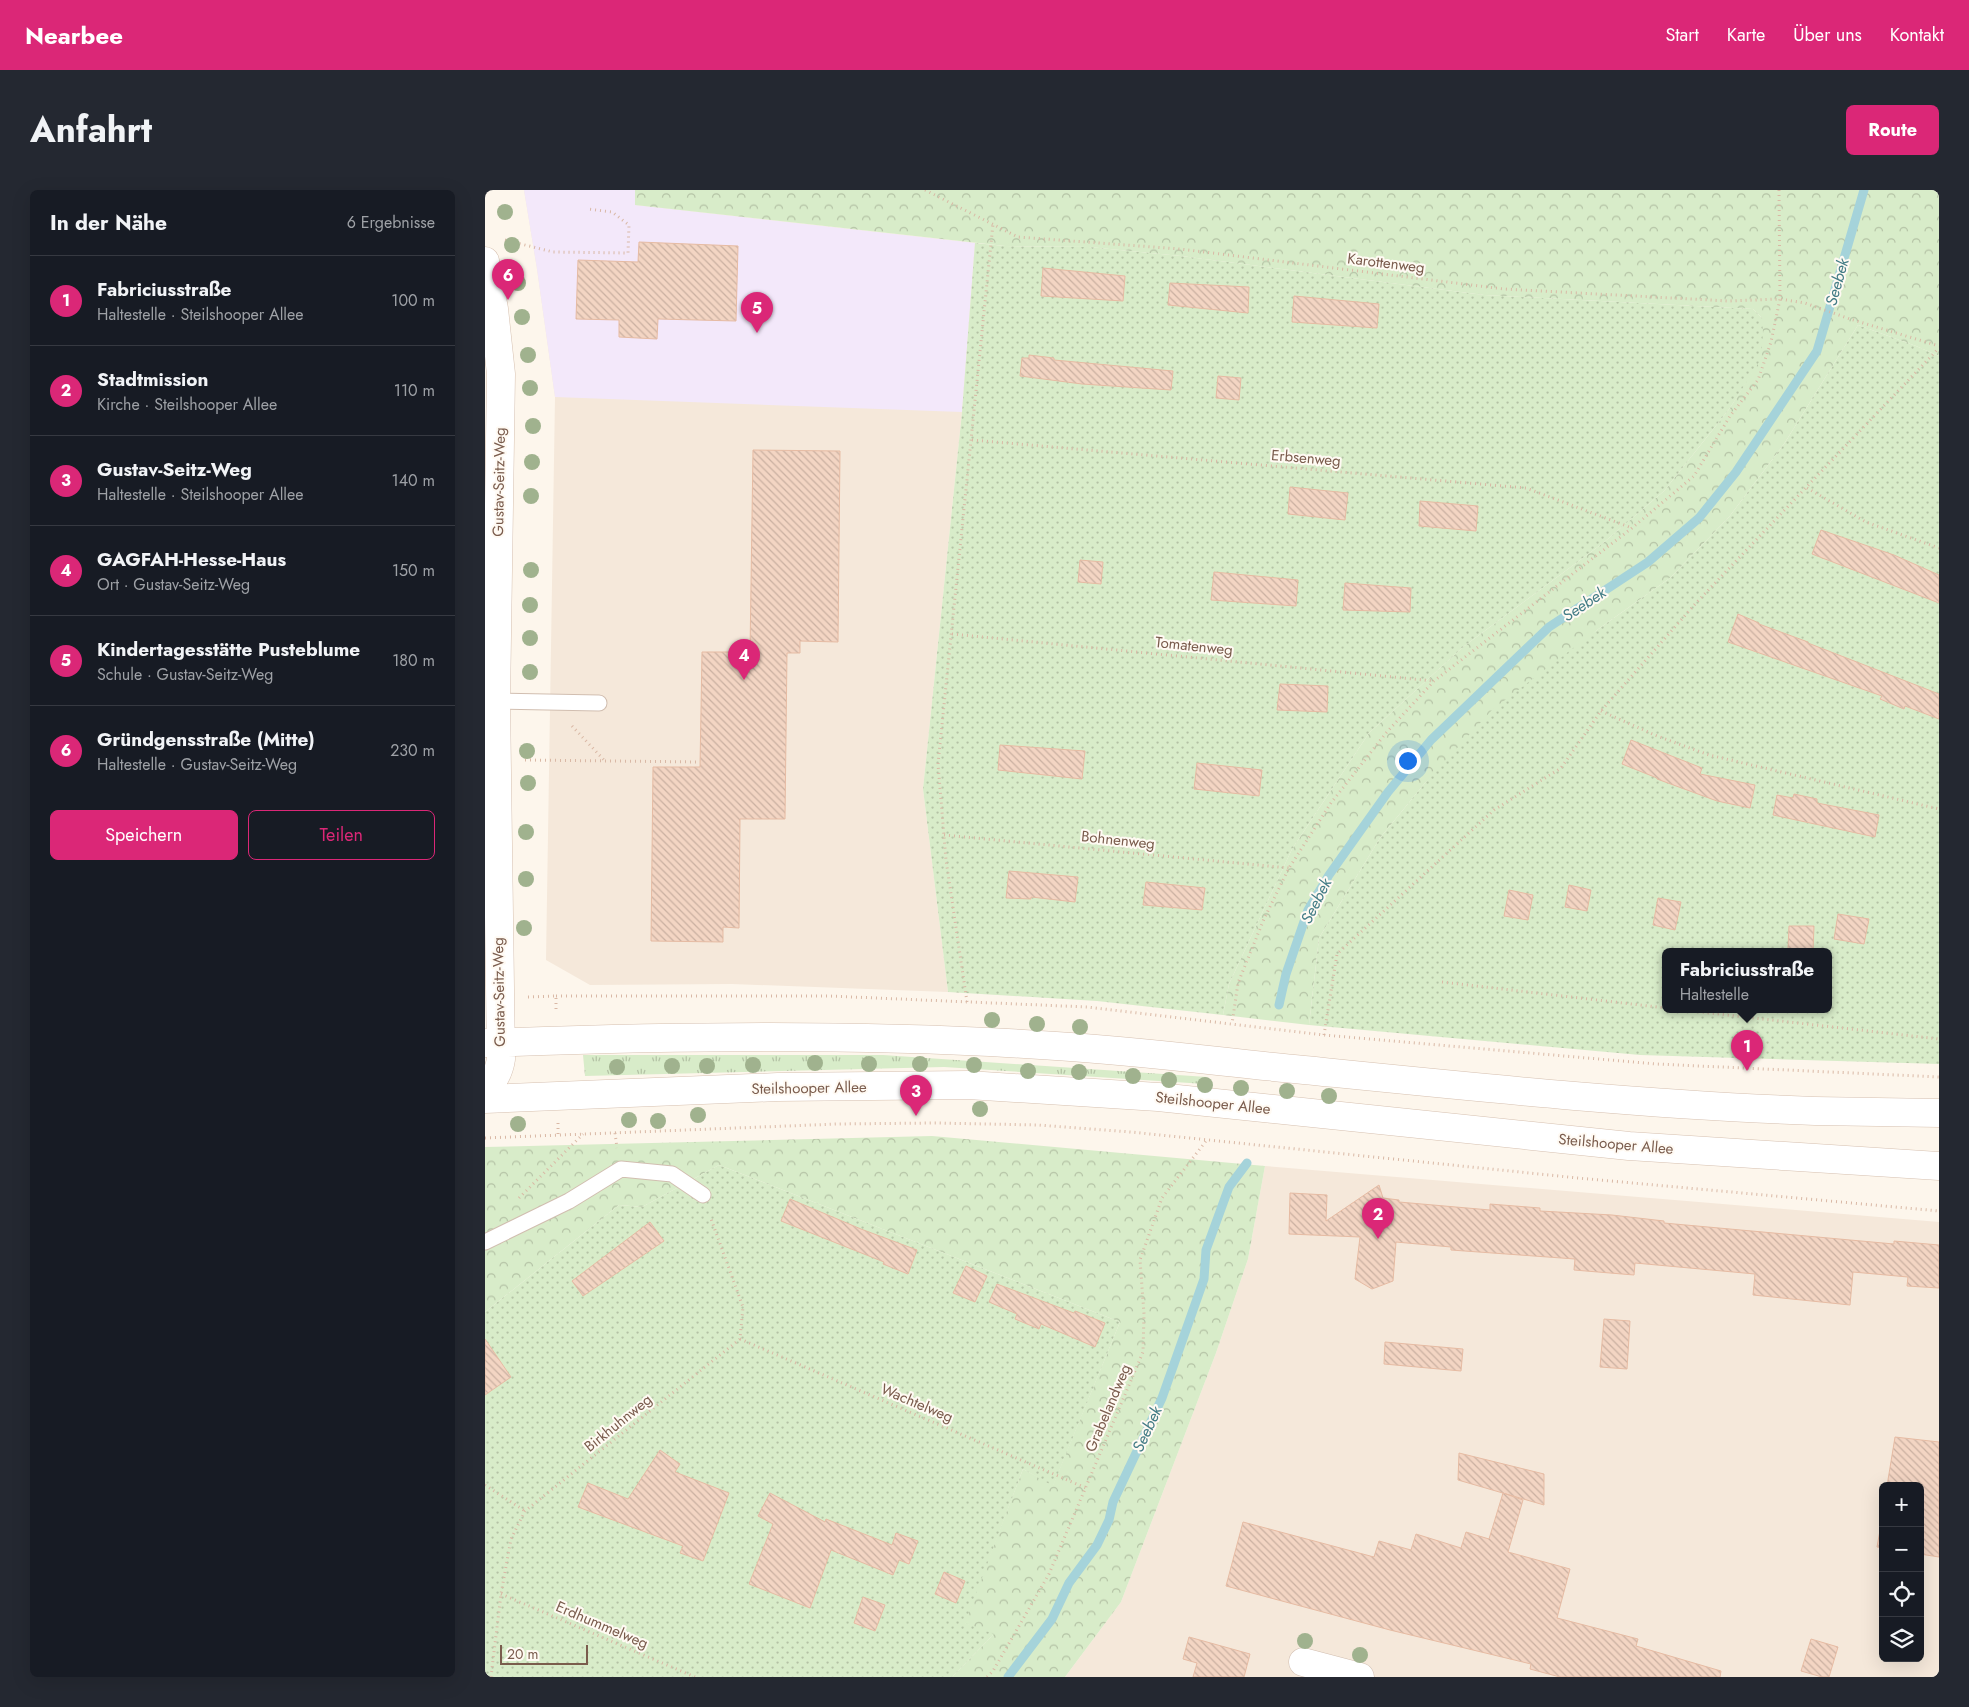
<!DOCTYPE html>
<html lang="de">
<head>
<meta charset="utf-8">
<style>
	:root { --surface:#171b24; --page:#242831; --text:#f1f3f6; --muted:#9ea1a6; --line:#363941; --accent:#db2777 }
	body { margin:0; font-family:Jost,sans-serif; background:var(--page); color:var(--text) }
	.controls { position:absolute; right:15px; bottom:15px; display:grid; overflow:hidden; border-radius:8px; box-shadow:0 5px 20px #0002 }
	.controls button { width:45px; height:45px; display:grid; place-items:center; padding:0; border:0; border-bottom:1px solid var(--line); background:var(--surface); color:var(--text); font:25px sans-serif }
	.scale { position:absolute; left:15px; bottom:12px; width:88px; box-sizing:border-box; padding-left:5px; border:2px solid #7a5c4d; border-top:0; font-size:14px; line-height:18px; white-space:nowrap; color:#7a5c4d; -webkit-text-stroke:4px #fffaf3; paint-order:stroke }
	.you { position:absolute; left:922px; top:570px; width:18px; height:18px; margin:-12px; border:4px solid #fff; border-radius:50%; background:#1a73e8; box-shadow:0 0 0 8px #1a73e833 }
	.badge { display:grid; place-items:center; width:32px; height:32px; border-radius:50%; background:var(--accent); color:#fff; font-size:16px; font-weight:700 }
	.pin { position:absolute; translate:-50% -41px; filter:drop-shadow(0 1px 2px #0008) }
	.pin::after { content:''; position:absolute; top:26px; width:18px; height:15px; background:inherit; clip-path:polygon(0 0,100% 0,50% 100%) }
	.popup { position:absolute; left:1177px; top:758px; width:170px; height:65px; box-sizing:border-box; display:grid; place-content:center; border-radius:8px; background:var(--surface); filter:drop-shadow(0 1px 4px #0005); font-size:16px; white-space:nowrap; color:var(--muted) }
	.popup b { font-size:19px; color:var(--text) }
	.popup::after { content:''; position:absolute; left:50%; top:100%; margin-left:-10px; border:10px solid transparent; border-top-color:var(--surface) }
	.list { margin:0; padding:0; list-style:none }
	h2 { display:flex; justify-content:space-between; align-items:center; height:65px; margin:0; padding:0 20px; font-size:21px }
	h2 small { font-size:16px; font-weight:400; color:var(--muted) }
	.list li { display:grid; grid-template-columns:32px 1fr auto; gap:15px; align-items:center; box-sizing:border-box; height:90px; padding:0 20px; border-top:1px solid var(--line) }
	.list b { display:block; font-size:19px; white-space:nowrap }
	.list p { margin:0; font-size:16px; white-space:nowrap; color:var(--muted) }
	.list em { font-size:16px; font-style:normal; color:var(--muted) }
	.actions { display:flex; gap:10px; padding:15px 20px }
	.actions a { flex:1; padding:11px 0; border:1px solid var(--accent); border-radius:8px; text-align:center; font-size:18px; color:var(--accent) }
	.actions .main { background:var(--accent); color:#fff }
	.icon { flex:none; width:28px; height:28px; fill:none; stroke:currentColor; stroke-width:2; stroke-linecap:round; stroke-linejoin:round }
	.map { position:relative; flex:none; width:1454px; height:1487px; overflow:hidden; border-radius:8px }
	header { display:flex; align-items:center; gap:30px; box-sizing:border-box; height:70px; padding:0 25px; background:var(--accent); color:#fff }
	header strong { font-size:24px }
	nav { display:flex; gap:28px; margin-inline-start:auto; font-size:18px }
	.intro { display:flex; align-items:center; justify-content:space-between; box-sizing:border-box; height:120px; padding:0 30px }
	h1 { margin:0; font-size:35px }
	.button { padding:12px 22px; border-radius:8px; background:var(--accent); color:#fff; font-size:18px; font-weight:700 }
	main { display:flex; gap:30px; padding:0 30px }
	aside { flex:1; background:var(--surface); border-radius:8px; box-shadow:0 5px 20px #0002 }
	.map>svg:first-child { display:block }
	.residential { fill:#f5e8da; fill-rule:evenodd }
	.education { fill:#f3e8fa }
	.grass { fill:url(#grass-tufts) }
	.park { fill:url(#park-crowns) }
	.garden { fill:url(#garden-dots); fill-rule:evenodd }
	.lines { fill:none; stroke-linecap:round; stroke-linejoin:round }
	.stream { stroke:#a5d3da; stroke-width:9 }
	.building { fill:url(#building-back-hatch); stroke:#e6bba3 }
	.lane-casing { stroke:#d1beb0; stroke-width:17 }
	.street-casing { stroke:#d1beb0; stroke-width:29 }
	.secondary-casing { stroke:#d6c0b0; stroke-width:29 }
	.path { stroke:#d9b8a5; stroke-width:3; stroke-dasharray:1 4; stroke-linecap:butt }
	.lane { stroke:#fff; stroke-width:15 }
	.street { stroke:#fff; stroke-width:28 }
	.secondary { stroke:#fff; stroke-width:28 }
	.tree { fill:#a0b28e }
	.labels { text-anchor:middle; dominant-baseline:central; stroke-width:4; stroke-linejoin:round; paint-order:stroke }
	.street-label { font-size:15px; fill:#7a5c4d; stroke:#fffaf3 }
	.water-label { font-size:16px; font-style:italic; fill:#437c86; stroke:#fffaf3 }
</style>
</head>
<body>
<header>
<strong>Nearbee</strong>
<nav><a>Start</a><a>Karte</a><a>Über uns</a><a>Kontakt</a></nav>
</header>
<div class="intro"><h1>Anfahrt</h1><a class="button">Route</a></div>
<main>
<aside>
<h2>In der Nähe<small>6 Ergebnisse</small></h2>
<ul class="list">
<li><span class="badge">1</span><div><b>Fabriciusstraße</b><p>Haltestelle · Steilshooper Allee</p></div><em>100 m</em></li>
<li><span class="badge">2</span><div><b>Stadtmission</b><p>Kirche · Steilshooper Allee</p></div><em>110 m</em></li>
<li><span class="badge">3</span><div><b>Gustav-Seitz-Weg</b><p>Haltestelle · Steilshooper Allee</p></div><em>140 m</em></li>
<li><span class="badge">4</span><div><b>GAGFAH-Hesse-Haus</b><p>Ort · Gustav-Seitz-Weg</p></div><em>150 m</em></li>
<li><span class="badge">5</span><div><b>Kindertagesstätte Pusteblume</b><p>Schule · Gustav-Seitz-Weg</p></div><em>180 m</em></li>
<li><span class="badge">6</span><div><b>Gründgensstraße (Mitte)</b><p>Haltestelle · Gustav-Seitz-Weg</p></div><em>230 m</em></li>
</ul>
<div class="actions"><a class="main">Speichern</a><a>Teilen</a></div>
</aside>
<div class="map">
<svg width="1454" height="1487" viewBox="0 0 1454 1487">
	<defs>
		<pattern id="grass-tufts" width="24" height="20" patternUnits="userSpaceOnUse" patternTransform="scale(1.25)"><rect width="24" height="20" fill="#d8ecc9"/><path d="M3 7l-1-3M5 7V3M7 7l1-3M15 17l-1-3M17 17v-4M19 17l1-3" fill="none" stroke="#b4c2a5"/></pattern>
		<pattern id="park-crowns" width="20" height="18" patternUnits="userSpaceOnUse" patternTransform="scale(1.25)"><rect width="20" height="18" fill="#d8ecc9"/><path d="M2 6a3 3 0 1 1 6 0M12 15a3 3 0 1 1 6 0" fill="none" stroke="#b4c2a5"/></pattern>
		<pattern id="garden-dots" width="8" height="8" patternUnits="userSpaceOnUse" patternTransform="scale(1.25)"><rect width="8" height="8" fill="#d8ecc9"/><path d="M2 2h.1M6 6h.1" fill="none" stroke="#b4c2a5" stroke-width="1.8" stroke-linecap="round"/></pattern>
		<pattern id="building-back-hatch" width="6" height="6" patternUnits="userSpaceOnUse" patternTransform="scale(1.25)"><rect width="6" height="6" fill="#f3d5c3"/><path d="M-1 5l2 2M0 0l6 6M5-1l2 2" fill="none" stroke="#cab0a1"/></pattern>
	</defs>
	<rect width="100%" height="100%" fill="#fdf6ec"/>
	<path class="residential" d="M39 0H150V15L490 53 477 222 438 599 463 802 247 794 105 795 61 770 70 207 52 79Z
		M780 976 1454 1032V1487H580L636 1412 731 1163 763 1069ZM1398 1296H1435V1468H1398Z"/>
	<path class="education" d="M39 0H150V15L490 53 477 222 70 207 52 79Z"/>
	<path class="grass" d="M98 865H398L722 887 720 894 459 877 100 886Z"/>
	<path class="park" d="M150 0H1454V166L1431 156 1373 135 1299 254 1244 327 1185 388 1112 440 940 593 895 648 834 748 824 835 738 825 744 794 807 659 884 543 978 457 1118 353 1179 301 1245 218 1275 169 1277 128 1268 119 999 105 696 66 604 57 520 56 150 15Z
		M447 946 780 976 763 1069 731 1163 636 1412 580 1487H467L508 1445 479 1433 538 1279 568 1295 635 1132 234 975 157 1017 134 1015 0 1122V957Z"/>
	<path class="garden" d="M490 53 520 56 604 57 696 66 999 105 1268 119 1277 128 1278 143 1276 169 1245 218 1179 301 1118 353 978 457 884 543 807 659 744 794 738 825 612 811 463 802 438 599 477 222Z
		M1373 135 1431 156 1454 166V874L1155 865 824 835 834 748 895 648 940 593 1007 520 1112 440 1185 388 1244 327 1299 254ZM1181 762H1343V820H1181Z
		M234 975 635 1132 568 1296 538 1279 480 1433 509 1444 467 1487H0V1122L134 1015 157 1017Z"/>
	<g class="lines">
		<path class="stream" d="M794 815 801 784 823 720 844 685 903 602 946 550 1064 437 1163 372 1214 328 1251 282 1332 161 1379 0
			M523 1487 567 1429 584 1393 612 1355 624 1330 628 1312 677 1208 719 1089 721 1060 744 997 762 973"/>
	</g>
	<path class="building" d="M154 52 253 56 251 131 173 129 172 149 134 147V130L91 129 93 70 153 72Z
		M558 78 640 86 638 111 556 106Z
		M685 93 764 97 763 123 683 115Z
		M809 106 894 114 892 138 807 132Z
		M544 165 569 168V170L688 181 686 200 597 194 535 186 537 168H544Z
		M733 186 756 188 754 210 731 208Z
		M268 260 355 261 353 452 315 451V463H302L300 629H255L254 738 238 737V752L166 751 168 577H215L217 462H265Z
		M805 297 863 303 860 330 803 324Z
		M935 311 993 316 991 341 934 336Z
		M1336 340 1409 365 1454 385V413L1327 364Z
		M595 370 618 372 616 394 593 392Z
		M729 382 813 390 811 416 726 410Z
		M860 393 926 398 925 422 858 420Z
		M1253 424 1274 433V434L1323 452V453L1454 504V529L1420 516 1419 519 1395 509 1397 506 1243 452Z
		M795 494 843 496 842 522 792 520Z
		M1146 550 1217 578 1215 584 1270 595 1265 618 1232 611 1172 589V588L1137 574Z
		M515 555 600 561 597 589 513 580Z
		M712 573 777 580 774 606 709 599Z
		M1309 604 1332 609V613L1394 625 1390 647 1288 625 1292 605 1308 608Z
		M524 681 593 687 590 712 546 707V709L521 708Z
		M661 692 720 698 717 720 658 715Z
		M1084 695 1106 700 1102 721 1080 717Z
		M1024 700 1048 705 1043 730 1019 726Z
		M1173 708 1196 712 1190 740 1168 735Z
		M1353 724 1384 729 1379 754 1349 749Z
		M1304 736H1329L1328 760 1303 759Z
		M894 995 898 1008 914 1010V1012L1005 1020V1014L1055 1018V1021L1127 1025 1179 1031V1033L1409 1054V1051L1454 1055V1098L1422 1096 1423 1087 1368 1082 1365 1115 1268 1105 1270 1084 1150 1073 1149 1085 1089 1080 1090 1069 966 1060V1057L911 1052 908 1091 887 1099 870 1089 875 1047 804 1044 805 1003 842 1005 841 1031Z
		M305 1009 376 1039 432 1060 423 1084 398 1074 399 1072 296 1031Z
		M165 1032 179 1051 98 1106 87 1091Z
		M481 1076 502 1086 490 1112 468 1103Z
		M512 1094 589 1123 590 1121 620 1133 610 1157 556 1134 554 1139 530 1129 532 1124 504 1112Z
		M1119 1129 1145 1131 1142 1179 1115 1177Z
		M0 1149 26 1187 0 1205Z
		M900 1152 978 1159 976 1181 899 1174Z
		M1410 1247 1454 1252V1367L1435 1364V1296H1402Z
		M175 1260 195 1274 190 1282 244 1303 218 1371 195 1363 198 1356 93 1317 103 1293 143 1309Z
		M974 1263 1059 1284V1315L973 1290Z
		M285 1303 340 1332 341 1329 407 1355 411 1343 433 1351 424 1374 414 1370 408 1385 346 1360 325 1418 264 1394 288 1334 273 1326Z
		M1018 1303 1038 1310 1023 1362 1085 1379 1072 1428 1153 1449 1151 1456 1236 1481 1235 1487H1075L1045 1479 1046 1474 905 1440 741 1396 758 1332 889 1367 894 1351 926 1360 931 1344 976 1358 981 1342 1004 1349Z
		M1398 1324V1358L1392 1357Z
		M459 1382 480 1391 471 1413 450 1404Z
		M378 1407 400 1415 390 1441 369 1433Z
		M704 1447 765 1464 759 1487H708L712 1473 698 1469Z
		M1326 1449 1353 1457 1344 1487H1337L1316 1481Z"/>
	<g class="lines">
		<defs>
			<path id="lane" d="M11 511 114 513
				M0 1052 84 1011 136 979 187 984 218 1005"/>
			<path id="street" d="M818 1472 875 1487"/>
			<path id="secondary" d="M0 71 9 119 16 184 11 511 16 869C14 882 9 890 0 900
				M0 853C190 846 381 843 571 856 654 861 736 872 819 880 988 897 1159 915 1330 921 1371 922 1413 922 1454 923
				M0 909 293 897 483 895 673 907 1144 956 1454 976"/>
		</defs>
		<use href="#lane" class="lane-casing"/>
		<use href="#street" class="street-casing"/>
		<use href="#secondary" class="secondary-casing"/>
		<path class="path" d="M440 0 533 47 695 59 1019 99 1243 111 1295 109 1286 152 1273 190 1245 226 1209 286 1147 338 949 491 901 543 846 613 804 678 779 729 753 793 747 834
			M1294 0 1295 109 1320 113 1365 129 1454 156
			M20 50 68 62 143 63 144 35 127 22 103 19
			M487 250 1041 298 1147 338
			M1322 298 1381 332 1454 358
			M467 444 949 491
			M1116 521 1172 546 1224 565 1454 619
			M87 536 119 570
			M40 570 215 572
			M459 645 804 678
			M957 792 1181 818
			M71 806H344L602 817 839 845 1171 874 1454 887
			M43 807 71 806V822
			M482 812 461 670 453 574 508 34
			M1198 820 1454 849
			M839 845 852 764 1009 620 1076 578 1116 521 1211 413 1454 158
			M73 933V945
			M130 943 132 958
			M0 948 352 934 450 933 553 935 646 942 1093 988 1454 1021
			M34 1008 98 944
			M255 1149 601 1298
			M0 1295 40 1321
			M16 1404 210 1487
			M6 1487 16 1404 26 1349 40 1321 255 1149 258 1117 225 1026
			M502 1487 508 1481 564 1384 658 1162 659 1124 655 1070 677 1008 721 951"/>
		<use href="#lane" class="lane"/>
		<use href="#street" class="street"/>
		<use href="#secondary" class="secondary"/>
	</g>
	<g class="tree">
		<circle cx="20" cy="22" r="8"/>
		<circle cx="27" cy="55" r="8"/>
		<circle cx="33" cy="93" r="8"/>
		<circle cx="37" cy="127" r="8"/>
		<circle cx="43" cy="165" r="8"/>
		<circle cx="45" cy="198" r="8"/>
		<circle cx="48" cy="236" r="8"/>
		<circle cx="47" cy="272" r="8"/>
		<circle cx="46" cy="306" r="8"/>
		<circle cx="46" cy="380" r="8"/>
		<circle cx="45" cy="415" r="8"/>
		<circle cx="45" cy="448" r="8"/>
		<circle cx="45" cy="482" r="8"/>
		<circle cx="42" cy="561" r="8"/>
		<circle cx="43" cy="593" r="8"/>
		<circle cx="41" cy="642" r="8"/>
		<circle cx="41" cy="689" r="8"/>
		<circle cx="39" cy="738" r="8"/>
		<circle cx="507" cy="830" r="8"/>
		<circle cx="552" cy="834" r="8"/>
		<circle cx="595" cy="837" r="8"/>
		<circle cx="330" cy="873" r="8"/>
		<circle cx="384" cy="874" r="8"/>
		<circle cx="435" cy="874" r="8"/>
		<circle cx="268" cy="875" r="8"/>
		<circle cx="489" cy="875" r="8"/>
		<circle cx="187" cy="876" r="8"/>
		<circle cx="222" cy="876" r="8"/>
		<circle cx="132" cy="877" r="8"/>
		<circle cx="543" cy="881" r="8"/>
		<circle cx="594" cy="882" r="8"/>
		<circle cx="648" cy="886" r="8"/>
		<circle cx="684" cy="890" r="8"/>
		<circle cx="720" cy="895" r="8"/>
		<circle cx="756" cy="898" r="8"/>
		<circle cx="802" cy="901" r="8"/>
		<circle cx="844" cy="906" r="8"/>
		<circle cx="495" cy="919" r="8"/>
		<circle cx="213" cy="925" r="8"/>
		<circle cx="144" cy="930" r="8"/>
		<circle cx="173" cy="931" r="8"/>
		<circle cx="33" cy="934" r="8"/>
		<circle cx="820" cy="1451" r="8"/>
		<circle cx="875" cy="1465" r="8"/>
	</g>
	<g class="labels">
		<g class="street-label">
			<text transform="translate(901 73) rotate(7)">Karottenweg</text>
			<text transform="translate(821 268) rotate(5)">Erbsenweg</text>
			<text transform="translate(14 292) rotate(-89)">Gustav-Seitz-Weg</text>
			<text transform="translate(709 456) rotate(6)">Tomatenweg</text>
			<text transform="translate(633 650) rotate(6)">Bohnenweg</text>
			<text transform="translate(14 802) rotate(-91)">Gustav-Seitz-Weg</text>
			<text transform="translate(324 898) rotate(-1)">Steilshooper Allee</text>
			<text transform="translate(728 913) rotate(6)">Steilshooper Allee</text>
			<text transform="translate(1131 954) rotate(5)">Steilshooper Allee</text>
			<text transform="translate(432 1213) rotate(23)">Wachtelweg</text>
			<text transform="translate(623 1218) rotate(-67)">Grabelandweg</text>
			<text transform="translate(133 1233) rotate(-39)">Birkhuhnweg</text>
			<text transform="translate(117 1435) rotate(23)">Erdhummelweg</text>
		</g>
		<g class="water-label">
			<text transform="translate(1352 92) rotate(-74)">Seebek</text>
			<text transform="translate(1099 414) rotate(-34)">Seebek</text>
			<text transform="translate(831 711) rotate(-63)">Seebek</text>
			<text transform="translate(662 1239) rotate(-65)">Seebek</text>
		</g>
	</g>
</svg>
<div class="controls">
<button>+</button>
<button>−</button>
<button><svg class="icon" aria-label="locate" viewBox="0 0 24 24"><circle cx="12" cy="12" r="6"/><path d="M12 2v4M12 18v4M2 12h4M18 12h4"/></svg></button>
<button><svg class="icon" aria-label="layers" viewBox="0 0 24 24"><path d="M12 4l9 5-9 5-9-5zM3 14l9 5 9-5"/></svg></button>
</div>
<div class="scale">20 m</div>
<div class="you"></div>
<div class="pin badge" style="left:1262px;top:881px">1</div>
<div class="popup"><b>Fabriciusstraße</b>Haltestelle</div>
<div class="pin badge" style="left:893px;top:1049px">2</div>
<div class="pin badge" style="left:431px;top:926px">3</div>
<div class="pin badge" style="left:259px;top:490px">4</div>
<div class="pin badge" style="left:272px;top:143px">5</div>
<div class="pin badge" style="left:23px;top:110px">6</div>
</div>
</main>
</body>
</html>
